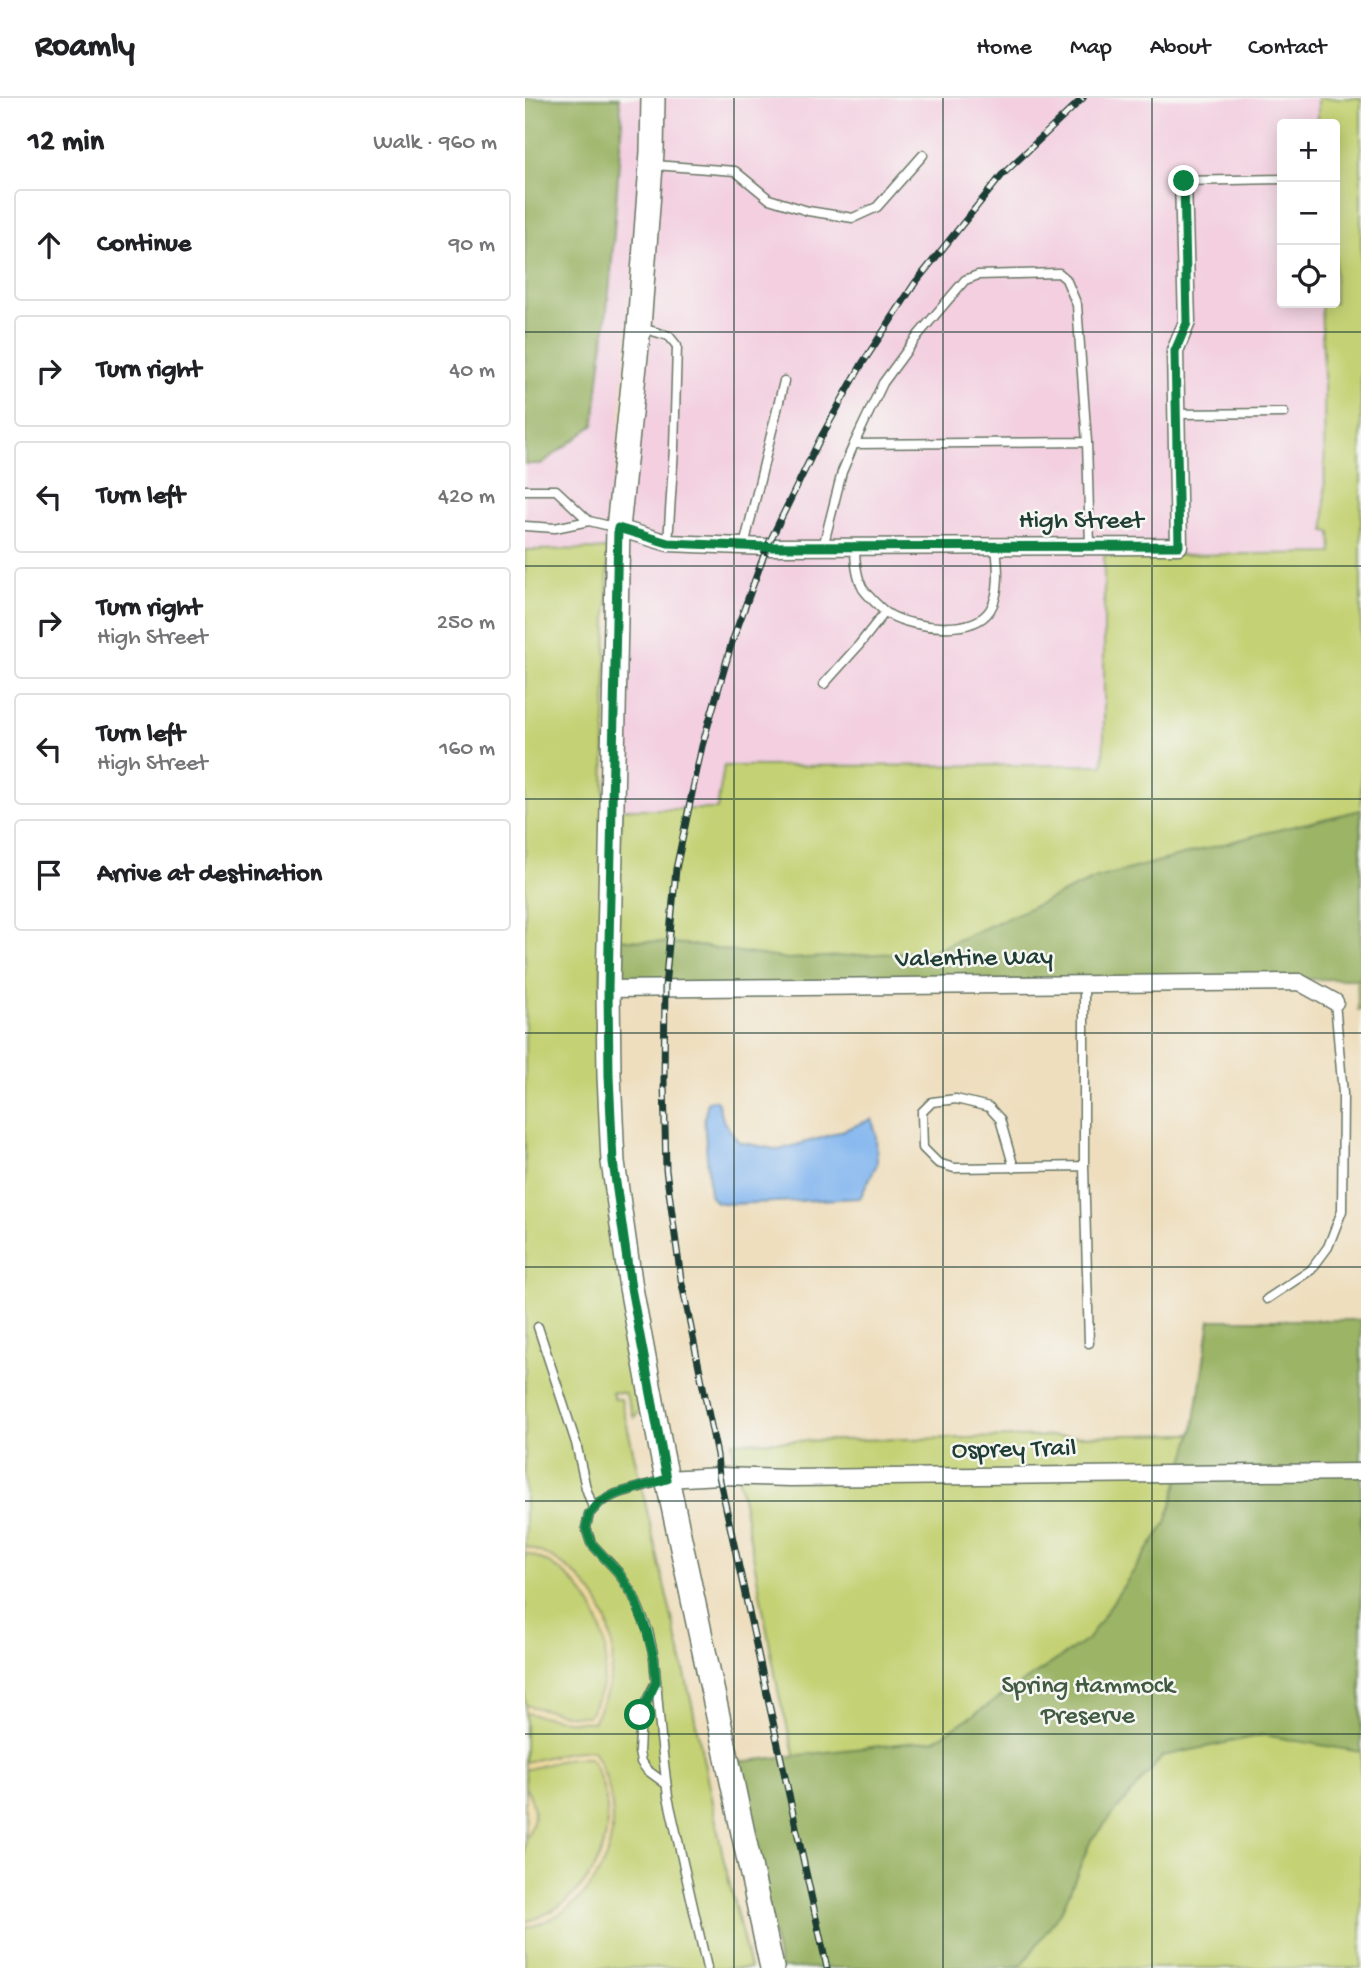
<!DOCTYPE html>
<html lang="en">
<head>
<meta charset="utf-8">
<style>
	:root { --surface:#fff; --page:#f6f6f6; --text:#202124; --muted:#757577; --line:#e0e0e0 }
	body { margin:0; font-family:"Gochi Hand",sans-serif; background:var(--page); color:var(--text) }
	.controls { position:absolute; right:21px; top:21px; display:grid; overflow:hidden; border-radius:7px; box-shadow:0 4px 18px #0003 }
	.controls button { width:63px; height:63px; display:grid; place-items:center; padding:0; border:0; border-bottom:2px solid var(--line); background:var(--surface); color:var(--text); font:35px sans-serif }
	.stop { position:absolute; width:21px; height:21px; margin:-16px; border:5px solid #0b8043; border-radius:50%; background:#fff }
	.stop.end { background:#0b8043; border-color:#fff; box-shadow:0 2px 7px #0008 }
	.list { margin:0; padding:0; list-style:none }
	h2 { display:flex; justify-content:space-between; align-items:center; height:91px; margin:0; padding:0 28px; font-size:30px }
	h2 small { font-size:23px; font-weight:400; color:var(--muted) }
	.list li { display:grid; grid-template-columns:46px 1fr auto; gap:21px; align-items:center; box-sizing:border-box; height:112px; margin:0 14px 14px; padding:0 14px; border:2px solid var(--line); border-radius:7px }
	.list b { display:block; font-size:26px; white-space:nowrap }
	.list p { margin:0; font-size:23px; white-space:nowrap; color:var(--muted) }
	.list em { font-size:23px; font-style:normal; color:var(--muted) }
	.icon { flex:none; width:38px; height:38px; fill:none; stroke:currentColor; stroke-width:2; stroke-linecap:round; stroke-linejoin:round }
	.map { position:relative; flex:none; width:836px; height:1870px; overflow:hidden }
	header { display:flex; align-items:center; gap:42px; box-sizing:border-box; height:98px; padding:0 35px; background:var(--surface); border-bottom:2px solid var(--line) }
	header strong { font-size:33px }
	nav { display:flex; gap:38px; margin-inline-start:auto; font-size:24px }
	main { display:flex }
	aside { flex:1; background:var(--surface) }
	.map>svg:first-child { display:block }
	.built { fill:#f3cfe0 }
	.green { fill:#c4d274; stroke:#728854; stroke-width:2 }
	.forest { fill:#9bb466; stroke:#5d784d; stroke-width:2 }
	.sand { fill:#eeda9e; stroke:#868c69; stroke-width:2 }
	.water { fill:#82b5ef; stroke:#507992; stroke-width:2 }
	.lines { fill:none; stroke-linecap:round; stroke-linejoin:round }
	.service-casing { stroke:#677564; stroke-width:11 }
	.minor-casing { stroke:#677564; stroke-width:19 }
	.primary-casing { stroke:#677564; stroke-width:26 }
	.service { stroke:#fff; stroke-width:8 }
	.minor { stroke:#fff; stroke-width:16 }
	.primary { stroke:#fff; stroke-width:23 }
	.rail-casing { stroke:#1f3d34; stroke-width:7 }
	.rail { stroke:#f6f6f2; stroke-width:4.5; stroke-dasharray:13; stroke-linecap:butt }
	.route { stroke:#0b8043; stroke-width:9 }
	.grid { fill:none; stroke:#1f3d34; stroke-width:2; stroke-opacity:0.55 }
	.labels { text-anchor:middle; dominant-baseline:central; stroke-width:5; stroke-linejoin:round; paint-order:stroke }
	.street-label { font-size:26px; fill:#1f3d34; stroke:#f6f6f2 }
	.park-label { font-size:26px; fill:#405b41; stroke:#f6f6f2 }
</style>
</head>
<body>
<header>
<strong>Roamly</strong>
<nav><a>Home</a><a>Map</a><a>About</a><a>Contact</a></nav>
</header>
<main>
<aside>
<h2>12 min<small>Walk · 960 m</small></h2>
<ul class="list">
<li><svg class="icon" aria-label="ahead" viewBox="0 0 24 24"><path d="M12 20V5M6 11l6-6 6 6"/></svg><div><b>Continue</b></div><em>90 m</em></li>
<li><svg class="icon" aria-label="right" viewBox="0 0 24 24"><path d="M7 20v-9h11M14 6l5 5-5 5"/></svg><div><b>Turn right</b></div><em>40 m</em></li>
<li><svg class="icon" aria-label="left" viewBox="0 0 24 24"><path d="M17 20v-9H6M10 6l-5 5 5 5"/></svg><div><b>Turn left</b></div><em>420 m</em></li>
<li><svg class="icon" aria-label="right" viewBox="0 0 24 24"><path d="M7 20v-9h11M14 6l5 5-5 5"/></svg><div><b>Turn right</b><p>High Street</p></div><em>250 m</em></li>
<li><svg class="icon" aria-label="left" viewBox="0 0 24 24"><path d="M17 20v-9H6M10 6l-5 5 5 5"/></svg><div><b>Turn left</b><p>High Street</p></div><em>160 m</em></li>
<li><svg class="icon" aria-label="arrive" viewBox="0 0 24 24"><path d="M6 21V4h12l-3 4 3 4H6"/></svg><div><b>Arrive at destination</b></div></li>
</ul>
</aside>
<div class="map">
<svg width="836" height="1870" viewBox="0 0 836 1870">
	<rect width="100%" height="100%" fill="#f6f6f2"/>
	<filter id="ink" filterUnits="userSpaceOnUse"><feTurbulence type="fractalNoise" baseFrequency=".0143" numOctaves="2"/><feDisplacementMap in="SourceGraphic" scale="14" xChannelSelector="R" yChannelSelector="G"/><feConvolveMatrix kernelMatrix="1 2 1 2 8 2 1 2 1" color-interpolation-filters="sRGB"/></filter>
	<filter id="wash" filterUnits="userSpaceOnUse"><feTurbulence type="fractalNoise" baseFrequency=".00686" numOctaves="4" result="noise"/><feDisplacementMap in="SourceGraphic" scale="28" xChannelSelector="R" yChannelSelector="G"/><feGaussianBlur stdDeviation="1.57" result="paint"/><feColorMatrix in="noise" values="0 0 0 0 0 0 0 0 0 0 0 0 0 0 0 0 0 1.4 0 .05"/><feComposite in="paint" operator="in"/></filter>
	<g filter="url(#wash)">
		<rect width="100%" height="100%" fill="#eedebe"/>
		<path class="built" d="M94 0H120L119 53 83 451 0 452V366H17L86 176 97 21Z
			M136 0H793V26H757V205H796L808 465 576 710 95 711 99 444Z"/>
		<path class="green" d="M793 0H836V912H833L832 868 183 872V849L92 841 96 711H192L199 668 578 667 579 639V458L807 455 806 434 800 433 799 278 796 205H810V26H793Z
			M83 451 76 891 119 1305 109 1320 100 1295 87 1294 89 1301H96L167 1606 199 1763 225 1870H0V452Z
			M836 1333V1870H319L302 1782 254 1597 207 1344Z"/>
		<path class="forest" d="M0 0H94L97 21 86 176 69 327 16 366H0Z
			M836 712V881L544 882 91 890 92 841 159 846 263 861 408 853 572 780 736 736Z
			M685 1222H836V1654L738 1637 638 1658 566 1742 538 1810 498 1866 490 1870H255L212 1664 410 1642 562 1542 641 1425 669 1329Z"/>
		<path class="sand" d="M0 1448C57 1467 96 1516 86 1578 83 1595 75 1610 68 1624L42 1623 0 1615V1607L43 1617 63 1618C104 1558 69 1475 0 1455Z
			M68 1652C110 1722 83 1810 0 1830V1824C72 1803 105 1725 65 1660H45L0 1672V1664L44 1654Z
			M0 1689C12 1708 12 1723 0 1741Z"/>
		<path class="water" d="M188 1002 192 1003 199 1024 214 1044 254 1052 306 1037 347 1021 351 1037 352 1066 335 1100 206 1106 191 1104 185 1097 179 1021 183 1003Z"/>
	</g>
	<g filter="url(#ink)">
		<g class="lines">
			<defs>
				<path id="service" d="M129 67 210 73 244 101 283 113 328 120 352 109 398 57
					M658 83 757 81
					M117 230 144 238 152 248 149 350 143 445
					M652 316 759 315
					M329 346 358 285 394 236 440 182 453 177 534 175 541 181 552 207 562 344
					M0 392H31L64 423 89 429
					M0 428 30 430 64 423
					M219 448 259 283
					M298 449 317 374 329 346 562 344 565 448
					M330 449C330 462 331 478 338 491 342 497 359 514 365 517 389 530 448 538 465 512 476 495 473 467 471 449
					M299 586 334 547 360 514
					M559 885V1068L564 1245
					M489 1070 475 1021 464 1009 431 1001 407 1004 397 1014 398 1050 413 1065 429 1070 559 1068
					M742 1201 786 1172 803 1149 817 1113 818 996 810 904
					M13 1229 51 1345 61 1390 68 1410
					M139 1382 91 1396 75 1404 64 1416 61 1430 66 1445 93 1474 108 1497 123 1533 129 1560 136 1640 143 1699 182 1870
					M131 1584 116 1614 114 1654 116 1664 122 1672 141 1686"/>
				<path id="minor" d="M93 430 143 445 242 449 654 448 650 253 662 224 658 83
					M83 891 774 884 810 904
					M142 1381 194 1378 265 1380 836 1374"/>
				<path id="primary" d="M128 0 127 54 114 229 93 430 83 891 84 977 88 1064 106 1190 137 1357 247 1870"/>
			</defs>
			<use href="#service" class="service-casing"/>
			<use href="#minor" class="minor-casing"/>
			<use href="#primary" class="primary-casing"/>
			<use href="#service" class="service"/>
			<use href="#minor" class="minor"/>
			<use href="#primary" class="primary"/>
			<defs>
				<path id="rail" d="M302 1870 194 1378 192 1357 156 1181 141 1072 139 983 140 889 151 771 177 648 207 544 242 449 295 341 337 266 390 185 477 77 558 0"/>
			</defs>
			<use href="#rail" class="rail-casing"/>
			<use href="#rail" class="rail"/>
		</g>
	</g>
	<g class="lines" filter="url(#ink)">
		<path class="route" d="M115 1617 131 1584 129 1560 122 1533 108 1497 93 1474 66 1445 61 1430 64 1416 75 1404 91 1396 142 1381 106 1190 88 1064 84 978 83 891 93 430 143 445 242 449 654 448 650 253 662 225 659 83"/>
	</g>
	<path class="grid" d="M209 0V1870M418 0V1870M627 0V1870M0 234H836M0 468H836M0 701H836M0 935H836M0 1169H836M0 1403H836M0 1636H836"/>
	<g class="labels">
		<g class="street-label">
			<text x="556" y="424">High Street</text>
			<text transform="translate(449 862) rotate(-1)">Valentine Way</text>
			<text transform="translate(489 1353) rotate(-1)">Osprey Trail</text>
		</g>
		<g class="park-label">
			<text x="563" y="1589">Spring Hammock<tspan x="563" dy="30">Preserve</tspan></text>
		</g>
	</g>
</svg>
<div class="controls">
<button>+</button>
<button>−</button>
<button><svg class="icon" aria-label="locate" viewBox="0 0 24 24"><circle cx="12" cy="12" r="6"/><path d="M12 2v4M12 18v4M2 12h4M18 12h4"/></svg></button>
</div>
<div class="stop" style="left:115px;top:1617px"></div>
<div class="stop end" style="left:659px;top:83px"></div>
</div>
</main>
</body>
</html>
